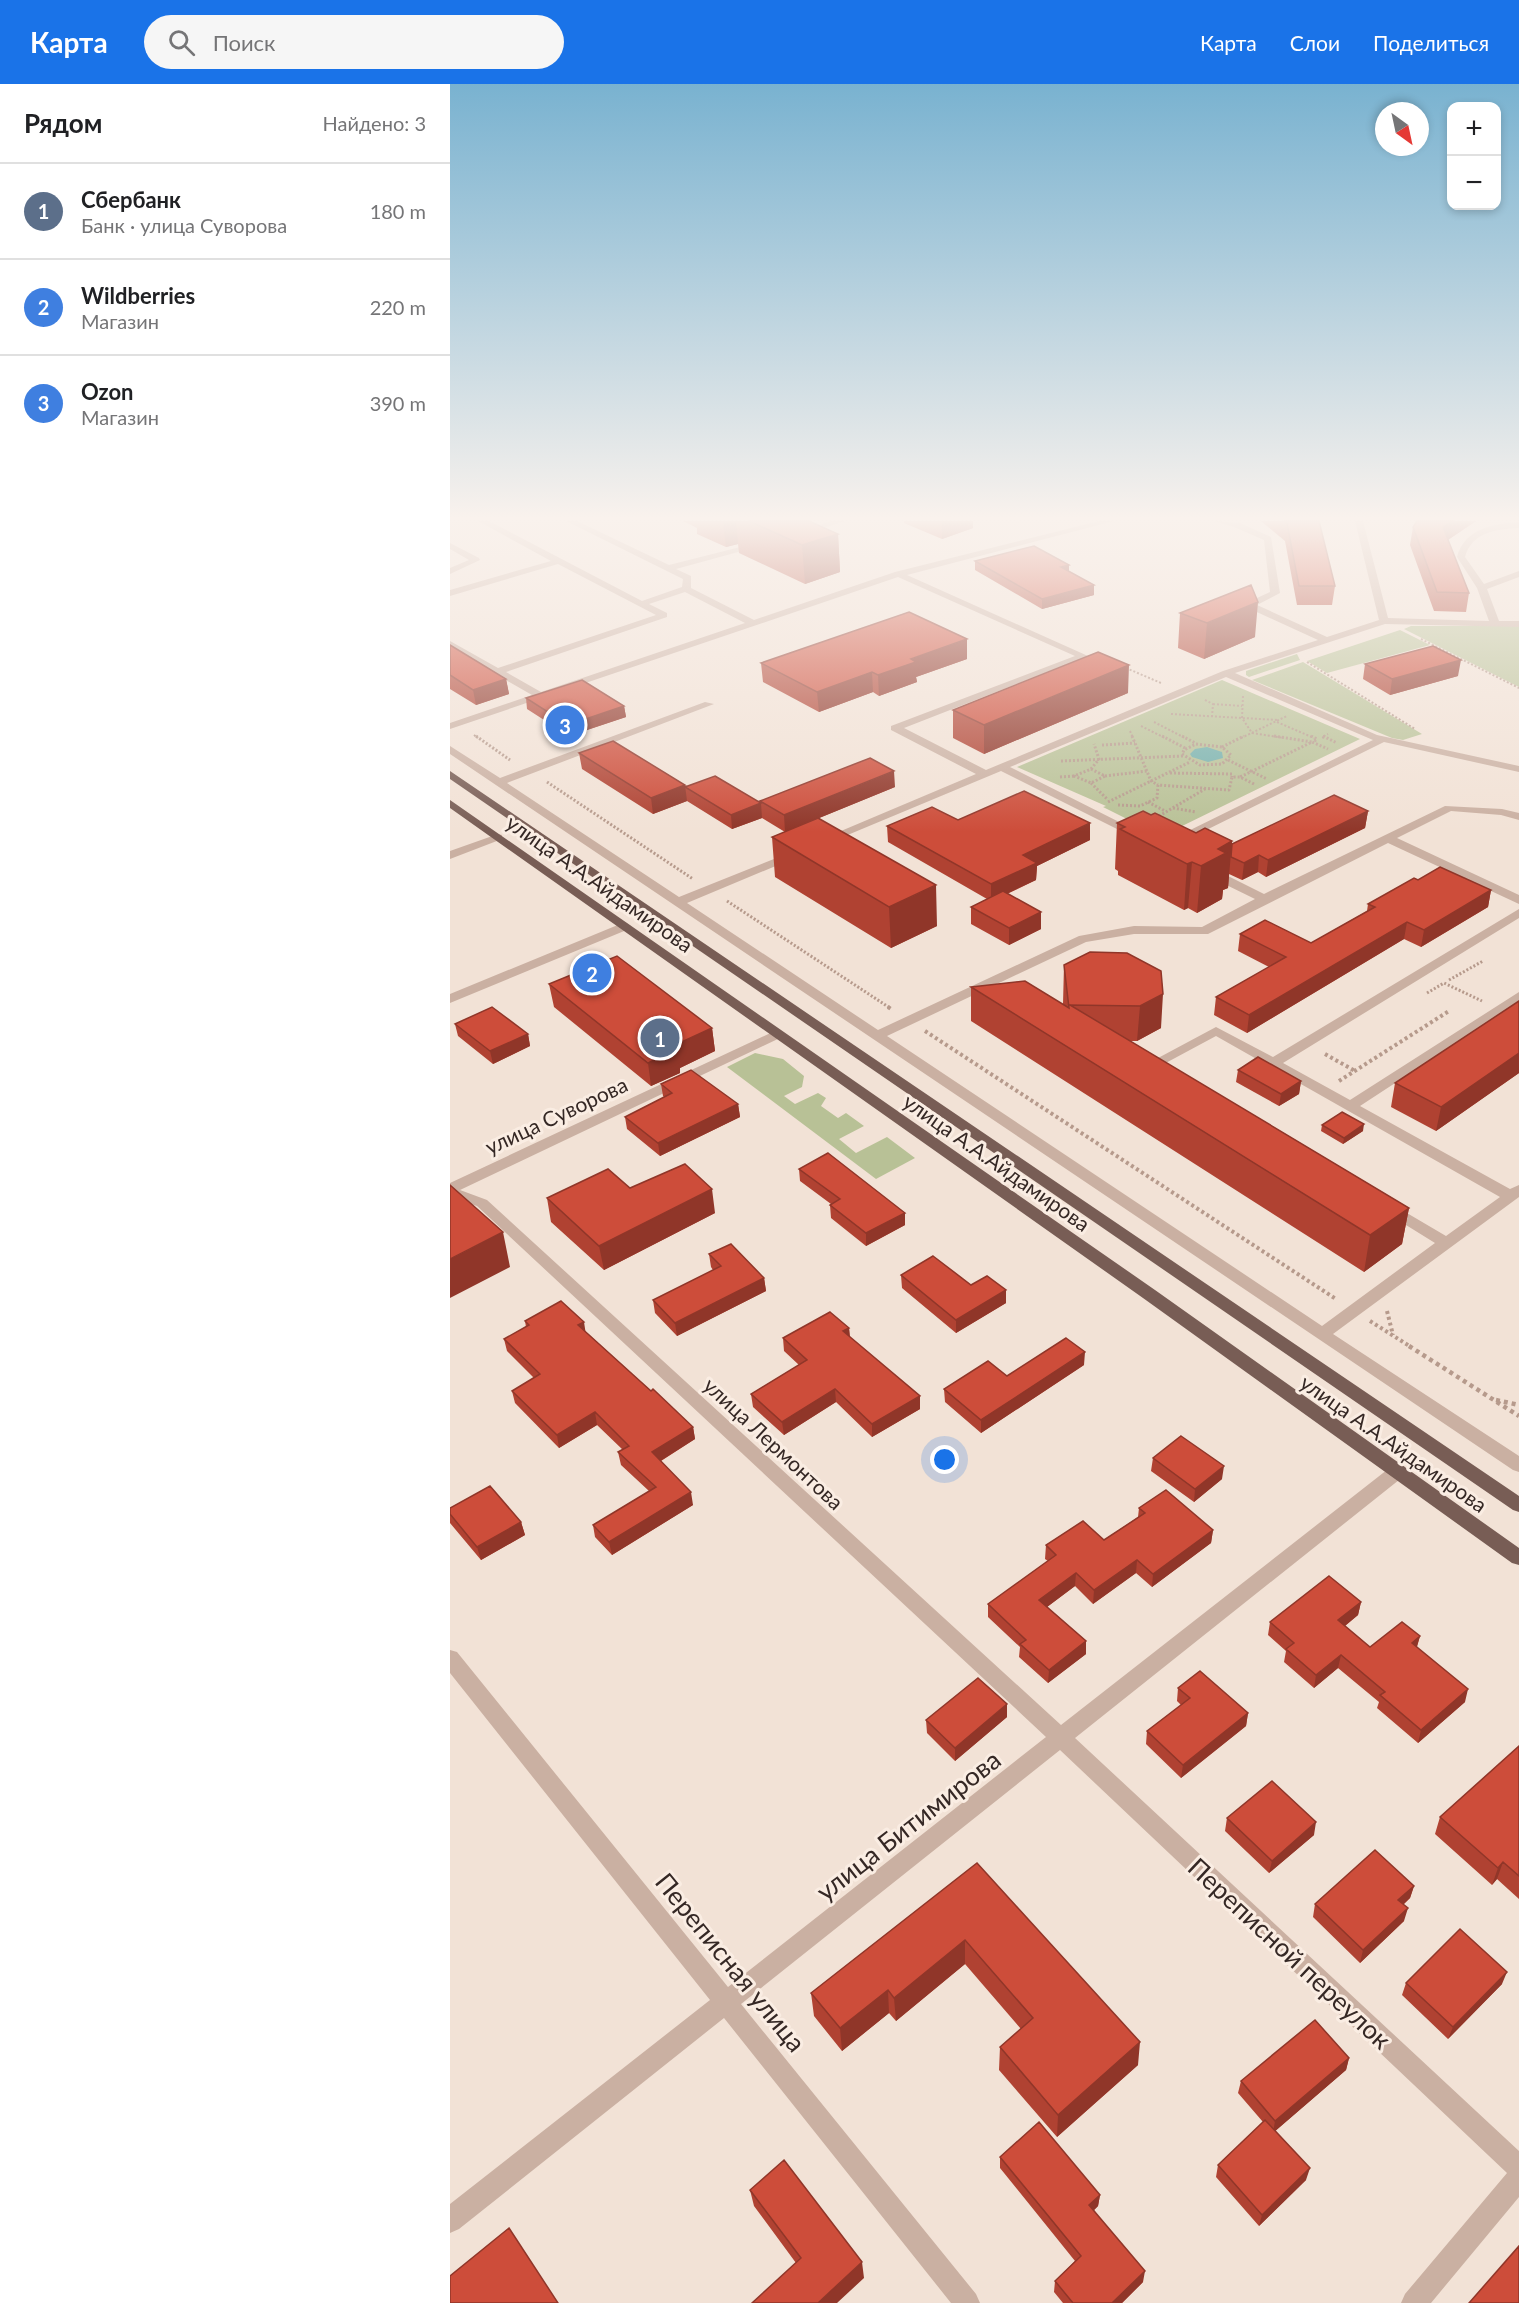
<!DOCTYPE html>
<html lang="ru">
<head>
<meta charset="utf-8">
<style>
	:root { --surface:#fff; --page:#f6f6f6; --text:#202124; --muted:#757577; --line:#e0e0e0; --accent:#1a73e8 }
	body { margin:0; font-family:Lato,sans-serif; background:var(--page); color:var(--text) }
	.controls { position:absolute; right:18px; top:18px; display:grid; overflow:hidden; border-radius:12px; box-shadow:0 3px 9px #0003 }
	.controls button { width:54px; height:54px; display:grid; place-items:center; padding:0; border:0; border-bottom:2px solid var(--line); background:var(--surface); color:var(--text); font:30px sans-serif }
	.compass { position:absolute; left:925px; top:18px; width:54px; height:54px; border-radius:50%; background:var(--surface); box-shadow:0 3px 9px #0003; rotate:147deg }
	.you { position:absolute; left:495px; top:1376px; width:21px; height:21px; margin:-15px; border:4px solid #fff; border-radius:50%; background:#1a73e8; box-shadow:0 0 0 9px #1a73e833 }
	.badge { display:grid; place-items:center; width:39px; height:39px; border-radius:50%; background:var(--accent); color:#fff; font-size:20px; font-weight:700 }
	.pin { position:absolute; translate:-50% -50%; border:3px solid #fff; box-shadow:0 2px 6px #0006 }
	.list { margin:0; padding:0; list-style:none }
	h2 { display:flex; justify-content:space-between; align-items:center; height:78px; margin:0; padding:0 24px; font-size:26px }
	h2 small { font-size:20px; font-weight:400; color:var(--muted) }
	.list li { display:grid; grid-template-columns:39px 1fr auto; gap:18px; align-items:center; box-sizing:border-box; height:96px; padding:0 24px; border-top:2px solid var(--line) }
	.list b { display:block; font-size:22px; white-space:nowrap }
	.list p { margin:0; font-size:20px; white-space:nowrap; color:var(--muted) }
	.list em { font-size:20px; font-style:normal; color:var(--muted) }
	.icon { flex:none; width:33px; height:33px; fill:none; stroke:currentColor; stroke-width:2; stroke-linecap:round; stroke-linejoin:round }
	.map { position:relative; flex:none; width:1069px; height:2219px; overflow:hidden }
	header { display:flex; align-items:center; gap:36px; box-sizing:border-box; height:84px; padding:0 30px; background:var(--accent); color:#fff }
	header strong { font-size:28px }
	nav { display:flex; gap:33px; margin-inline-start:auto; font-size:21px }
	.search { width:420px; height:54px; background:var(--page); display:flex; align-items:center; gap:15px; box-sizing:border-box; padding:0 21px; border-radius:33px; color:var(--muted); font-size:22px }
	main { display:flex }
	aside { flex:1; background:var(--surface) }
	.map>svg:first-child { display:block }
	.green { fill:#b8c196 }
	.water { fill:#74b0ac }
	.lines { fill:none; stroke-linecap:round; stroke-linejoin:round }
	.path-far3 { stroke:#b69a8c; stroke-width:2; stroke-dasharray:2 2; stroke-linecap:butt }
	.path-far2 { stroke:#b69a8c; stroke-width:3; stroke-dasharray:2 2; stroke-linecap:butt }
	.path-far1 { stroke:#b69a8c; stroke-width:4; stroke-dasharray:3 3; stroke-linecap:butt }
	.path { stroke:#b69a8c; stroke-width:4.5; stroke-dasharray:4 4; stroke-linecap:butt }
	.minor { fill:#cab0a2; fill-rule:evenodd }
	.major { fill:#785d55; fill-rule:evenodd }
	.wall { fill:#b04232 }
	.shaded-wall { fill:#903629 }
	.building { fill:#cd4d3a; stroke:#903629; stroke-width:1.5 }
	.labels { text-anchor:middle; dominant-baseline:central; stroke-width:6; stroke-linejoin:round; paint-order:stroke }
	.street-label { font-size:21px; fill:#352825; stroke:#faede3 }
	.near-street-label { font-size:26px; fill:#352825; stroke:#faede3 }
</style>
</head>
<body>
<header>
<strong>Карта</strong>
<div class="search"><svg class="icon" aria-label="search" viewBox="0 0 24 24"><circle cx="10" cy="10" r="6"/><path d="M15 15l6 6"/></svg>Поиск</div>
<nav><a>Карта</a><a>Слои</a><a>Поделиться</a></nav>
</header>
<main>
<aside>
<h2>Рядом<small>Найдено: 3</small></h2>
<ul class="list">
<li><span class="badge" style="background:#5c6f8a">1</span><div><b>Сбербанк</b><p>Банк · улица Суворова</p></div><em>180 m</em></li>
<li><span class="badge" style="background:#3f7fe0">2</span><div><b>Wildberries</b><p>Магазин</p></div><em>220 m</em></li>
<li><span class="badge" style="background:#3f7fe0">3</span><div><b>Ozon</b><p>Магазин</p></div><em>390 m</em></li>
</ul>
</aside>
<div class="map">
<svg width="1069" height="2219" viewBox="0 0 1069 2219">
	<rect width="100%" height="100%" fill="#f2e2d6"/>
	<path class="green" d="M961 542H1069V603L954 545Z
		M950 546 980 561 877 589 857 577Z
		M847 570 850 576 799 593 796 591V587Z
		M853 578 972 650 953 656 942 654 802 596Z
		M772 596 910 655 726 745 705 749 653 723 656 722 567 683Z
		M305 969 333 975 354 992 352 1003 334 1012 345 1020 368 1009 376 1014 371 1022 388 1034 396 1029 414 1042 389 1055 406 1069 437 1053 465 1074 426 1095 277 983Z"/>
	<path class="water" d="M757 663 772 668 773 674 758 678 742 673 740 670 745 665Z"/>
	<g class="lines">
		<path class="path-far3" d="M971 555 1069 604
			M857 578 965 645
			M676 584 711 599
			M793 612 792 634 802 649 834 654
			M755 616 763 620 762 633
			M763 620 792 622
			M721 630 828 636
			M704 638 735 654
			M827 638 864 654
			M691 642 715 654
			M680 647 683 654
			M24 651 28 654
			M791 654 837 632
			M874 654 872 653 878 650"/>
		<path class="path-far2" d="M26 652 60 676
			M682 652 701 697 708 701
			M712 652 735 664
			M732 652 745 659
			M824 652 862 658
			M861 652 867 655 863 658
			M873 652 887 659
			M746 660 772 663 781 671 772 680 750 681 732 670 734 666Z
			M652 661 685 659
			M772 663 794 652
			M778 676 817 695
			M611 677 733 672
			M641 685 655 692 641 699 624 692Z
			M641 685 649 675 644 660
			M720 689 782 690V693
			M655 692 697 687
			M610 693 624 692
			M97 698 243 795
			M641 699 657 715
			M804 700 790 693 862 658 878 665
			M658 718 740 678
			M698 718 715 727
			M668 721 690 722 707 714 708 701 779 706 782 693H790
			M723 724 746 728
			M709 732 755 705
			M277 817 440 924
			M999 896 1033 877
			M977 909 994 899 1032 917"/>
		<path class="path-far1" d="M438 923 441 925
			M475 947 886 1215
			M875 970 905 987
			M889 997 999 927
			M937 1227 943 1251
			M920 1237 961 1263"/>
		<path class="path" d="M959 1262 1069 1332
			M1046 1316 1069 1321"/>
		<path class="minor" d="M28 437H39L192 517 232 503 233 495 116 437H127L219 481 310 458V462L226 485 241 492V504L304 536 445 488 649 437H664L457 491 638 572 454 644 536 686 773 587 868 556 796 523V519L820 508 814 456 784 443 764 437 790 439 821 453 830 509 807 521 877 553 929 536 905 437H913L938 534 1039 537 1027 504 1007 473C1015 444 1043 440 1069 438V444C1046 445 1022 448 1015 473L1034 500 1069 487V493L1037 505 1049 537H1069V543L935 540 785 589 927 651 1069 682V688L934 658 732 758H724V754L923 656 776 593 560 683 689 748V752H681L551 687 376 760 372 759V755L526 690 441 646V642L625 572 448 493 0 645V639L82 611 0 564V557L48 584 206 531 108 480 0 512V506L101 477ZM235 508 295 539 91 608 56 588 217 533V529L199 520Z
			M381 437H395L353 451 349 448Z
			M0 459 29 474 30 476 0 490V484L19 476 0 465Z
			M255 618 264 620 57 699 229 813 339 769H347V773L237 819 428 946 629 852 684 842 752 843 805 815 756 791V785H764L814 810 995 722 1052 725 1069 729V736L1051 731 1001 727 947 754 1069 811V820L938 759 758 850H684L636 858 437 952 872 1242 985 1159 935 1128 932 1125 935 1122H945L996 1152 1050 1113 766 952 712 981 716 985 714 988H704L695 981 766 943 823 973 1069 825V834L833 979 900 1016 1069 908V918L910 1022 1060 1105 1069 1101V1113L883 1250 1069 1372V1388L1063 1386 0 670V662L50 694Z
			M48 750 52 751V755L0 775V767Z
			M175 838 181 842 179 845 0 919V910Z
			M327 946 334 950 332 953 10 1106 37 1116 611 1641 942 1382 948 1380 954 1382 957 1387 954 1392 625 1654 1069 2067V2113L981 2219H951L955 2210 1057 2089 610 1666 291 1920 526 2210 530 2219H501L274 1934 9 2145 0 2149V2120L260 1916 0 1589V1566L7 1568 278 1903 596 1653 27 1122 0 1113V1099Z"/>
		<path class="major" d="M0 687 1069 1412V1428L1063 1426 0 695Z
			M0 716 705 1206 1069 1464V1481L1062 1479 693 1214 0 724Z"/>
	</g>
	<path class="wall" d="M233 437H359L388 450 390 488 355 500 289 469 288 460 276 463 247 450V444Z
		M454 437H523V444L492 455 454 439Z
		M811 437H869L885 502 882 521H847L835 457Z
		M967 437H1026L998 456 1019 509 1016 528 984 527 960 461 963 443Z
		M525 477 619 488 644 511 592 525 525 486Z
		M730 529 805 553 754 575 728 564Z
		M0 561 56 595 59 610 26 621 0 605Z
		M517 575 466 593 467 598 429 612 423 608 369 628 313 598 311 579Z
		M915 580 1008 592 940 611 913 595Z
		M678 609 534 670 503 654V626Z
		M76 614 174 622 176 633 119 652 77 625Z
		M129 669 235 703 311 719 310 717 445 703 369 734 487 842 441 864 325 793 322 753 335 748 312 734 282 745 237 717 203 730 132 685Z
		M918 727 915 744 816 793 808 788 792 796 779 790 778 804 773 806 772 815 747 829 738 824 734 826 668 791V787L665 785 667 739 701 731 746 749 782 757V760Z
		M508 736 640 756 587 782 586 796 557 810 591 828V845L559 861 521 840V823L537 815 438 758 437 742Z
		M968 796 1041 806 1038 823 971 863 954 855 797 949 764 931 766 913 819 883 788 867 790 850 861 859 917 827 918 820Z
		M640 868 711 944 687 957H680L959 1124 952 1160 914 1188 521 937V903L613 920 614 881Z
		M99 900 262 944 265 967 230 984V989L201 1002 104 923Z
		M1069 917V989L986 1047 941 1023 945 999Z
		M5 940 78 950 80 962 43 980 8 952Z
		M788 986 851 997 849 1010 829 1022 786 998Z
		M211 1000 288 1020 290 1033 210 1072 177 1045 175 1033 214 1013 213 1012Z
		M872 1041 913 1047 893 1060 871 1047Z
		M349 1085 455 1129V1141L416 1162 381 1134 380 1121 381 1120 350 1097Z
		M180 1104 265 1129 154 1186 101 1138 97 1114Z
		M259 1170 314 1194 316 1207 227 1252 205 1229 203 1216 263 1186 261 1183Z
		M451 1191 556 1206V1219L506 1249 452 1204Z
		M75 1237 136 1248 201 1307 243 1343 245 1355 211 1377 243 1421 162 1471 145 1453 143 1441 199 1407 171 1381 168 1368 173 1366 147 1341 109 1364 65 1319 62 1307 84 1294 57 1267 54 1255 76 1243Z
		M399 1244 400 1253 470 1325 422 1353 386 1318 334 1351 303 1323 301 1310 349 1281 334 1267 333 1254Z
		M634 1281 531 1349 495 1318 494 1305Z
		M703 1374 772 1395 744 1418 701 1387Z
		M0 1424 71 1438 75 1451 31 1476 0 1439Z
		M689 1424 763 1446 761 1459 702 1503 686 1489 643 1520 625 1502 597 1523 636 1557V1570L598 1599 569 1573 570 1563 538 1533V1520L598 1477 595 1475 596 1461 654 1456 688 1433Z
		M911 1518 908 1531 895 1542 920 1563 970 1552 967 1563 1015 1618 968 1659 927 1624 929 1618 888 1584 864 1604 834 1578 836 1567 818 1551 820 1538Z
		M728 1604 798 1629 796 1642 731 1694 696 1660 697 1647 731 1621 727 1617Z
		M557 1633 505 1677 477 1649 476 1636Z
		M1069 1662V1815L1047 1795 1042 1801 985 1750 990 1733Z
		M777 1734 864 1751 819 1789 775 1747Z
		M527 1779 688 1981 607 2053 549 1986 550 1963 571 1945 515 1880 446 1937 439 1929 392 1967 364 1932 361 1909Z
		M964 1802 960 1814 953 1821 954 1837 910 1879 863 1833 865 1820Z
		M956 1899 1052 1900 998 1955 952 1911Z
		M899 1974 896 1986 825 2047 856 2096 809 2142 766 2093 768 2081 813 2038 788 2009 791 1997Z
		M550 2073 650 2111 648 2122 644 2126 693 2198 672 2219H613L604 2208 605 2197 625 2177 550 2084Z
		M300 2106 414 2194 346 2179 304 2122Z"/>
	<path class="shaded-wall" d="M273 437H286L288 460 276 463Z
		M492 437H523V444L492 455Z
		M1002 437H1026L990 461 993 443Z
		M388 450 390 488 355 500 352 461Z
		M619 481V491L611 483Z
		M644 501V511L592 525V515Z
		M808 518 805 553 754 575 757 539Z
		M517 555V575L466 593 467 598 429 612 428 591 461 575Z
		M1011 576 1008 592 940 611 942 595Z
		M679 581 678 609 534 670V641Z
		M422 588 423 608 369 628 367 608Z
		M56 595 59 610 26 621 23 606Z
		M174 622 176 633 119 652 118 641Z
		M444 687 445 703 335 748 334 731Z
		M235 701 237 717 203 730 201 714Z
		M311 719 312 734 282 745 281 731Z
		M918 727 915 744 816 793 818 776Z
		M640 739V756L587 782 586 796 541 817V800L573 771Z
		M782 757 778 804 773 806 772 815 747 829 751 782 768 765Z
		M809 771 808 788 792 796 794 779Z
		M742 778 738 824 734 826 737 780Z
		M486 801 487 842 441 864 439 823Z
		M1041 806 1038 823 971 863 974 846Z
		M591 828V845L559 861V844Z
		M957 838 954 855 797 949 799 931Z
		M713 910 711 944 687 957 690 922Z
		M262 944 265 967 230 984V989L201 1002 198 979 223 962Z
		M78 950 80 962 43 980 40 967Z
		M1069 969V989L986 1047 991 1023Z
		M851 997 849 1010 829 1022 831 1010Z
		M288 1020 290 1033 210 1072 208 1059Z
		M914 1040 913 1047 893 1060 894 1054Z
		M262 1105 265 1129 154 1186 149 1162Z
		M959 1124 952 1160 914 1188 920 1151Z
		M455 1129V1141L416 1162V1149Z
		M53 1148 60 1183 0 1214V1175Z
		M314 1194 316 1207 227 1252 225 1239Z
		M556 1206V1219L506 1249V1236Z
		M134 1238 136 1251 128 1241Z
		M399 1244 400 1257 393 1247Z
		M635 1268 634 1281 531 1349V1336Z
		M385 1305 386 1318 334 1351 332 1338Z
		M470 1312V1325L422 1353V1340Z
		M145 1328 147 1341 109 1364 107 1351Z
		M243 1343 245 1355 204 1381 202 1368Z
		M774 1382 772 1395 744 1418 745 1405Z
		M241 1408 243 1421 162 1471 159 1458Z
		M71 1438 75 1451 31 1476 27 1463Z
		M763 1446 761 1459 702 1503 703 1490Z
		M687 1476 686 1489 643 1520 644 1506Z
		M626 1489 625 1502 589 1529V1516Z
		M911 1518 908 1531 885 1550 888 1536Z
		M970 1552 966 1565 962 1559Z
		M636 1557V1570L598 1599 599 1586Z
		M891 1571 888 1584 864 1604 866 1591Z
		M1018 1605 1015 1618 968 1659 971 1646Z
		M557 1620V1633L505 1677V1664Z
		M798 1629 796 1642 731 1694 733 1681Z
		M866 1738 864 1751 819 1789 822 1777Z
		M1053 1778 1047 1795 1042 1801 1048 1784Z
		M964 1802 960 1814 945 1828 948 1816Z
		M958 1824 954 1837 910 1879 913 1866Z
		M515 1856V1880L446 1937 444 1914Z
		M1057 1888 1052 1900 998 1955 1003 1943Z
		M438 1906 439 1929 392 1967 390 1944Z
		M690 1958 688 1981 607 2053 608 2031Z
		M899 1974 896 1986 823 2049 825 2037Z
		M860 2084 856 2096 809 2142 812 2131Z
		M650 2111 648 2122 638 2132 639 2121Z
		M412 2178 414 2194 387 2219H368Z
		M695 2187 693 2198 672 2219H662Z"/>
	<path class="building" d="M299 437H359L388 450 352 461Z
		M835 437H869L885 502H849L837 439Z
		M967 437H1002L993 443 1019 509 987 508 963 443Z
		M584 462 619 481 611 483 644 501 592 515 525 477Z
		M801 501 808 518 757 539 730 529Z
		M459 528 517 555 461 575 466 578 428 591 422 588 367 608 311 579Z
		M0 561 56 595 23 606 0 591Z
		M983 562 1011 576 942 595 915 580Z
		M648 568 679 581 534 641 503 626Z
		M132 596 174 622 118 641 76 614Z
		M163 657 235 701 201 714 129 669Z
		M420 674 444 687 334 731 310 717Z
		M265 692 311 719 281 731 235 703Z
		M574 707 640 739 573 771 587 779 541 800 437 742 482 723 508 736Z
		M884 711 918 727 818 776 809 771 794 779 781 773 782 760Z
		M693 727 701 731 705 729 746 749 755 744 782 757 768 765 776 769 751 782 742 778 737 780 670 745 675 743 667 739Z
		M368 734 486 801 439 823 322 753Z
		M990 783 1041 806 974 846 957 838 799 931 766 913 836 873 790 850 815 836 861 859 925 823 918 820 964 794 968 796Z
		M553 807 591 828 559 844 521 823Z
		M640 868 677 869 711 887 713 910 690 922 620 921 959 1124 920 1151 521 903 575 897 619 924 614 881Z
		M167 872 262 944 223 962 227 965 198 979 99 900Z
		M1069 917V969L991 1023 945 999Z
		M42 923 78 950 40 967 5 940Z
		M808 973 851 997 831 1010 788 986Z
		M241 986 288 1020 208 1059 175 1033 222 1009 211 1000Z
		M892 1028 914 1040 894 1054 872 1041Z
		M378 1069 455 1129 416 1149 380 1121 390 1115 349 1085Z
		M235 1080 262 1105 149 1162 97 1114 158 1085 180 1104Z
		M0 1101 53 1148 0 1175Z
		M281 1160 314 1194 225 1239 203 1216 271 1182 259 1170Z
		M483 1172 521 1201 537 1192 556 1206 506 1236 451 1191Z
		M111 1217 134 1238 128 1241 201 1307 203 1305 243 1343 202 1368 241 1408 159 1458 143 1441 206 1403 168 1368 179 1362 145 1328 107 1351 62 1307 90 1290 54 1255 79 1241 75 1237Z
		M380 1228 399 1244 393 1247 470 1312 422 1340 385 1305 332 1338 301 1310 357 1276 333 1254Z
		M616 1254 635 1268 531 1336 494 1305 538 1277 557 1292Z
		M731 1352 774 1382 745 1405 703 1374Z
		M40 1402 71 1438 27 1463 0 1430V1424Z
		M716 1406 763 1446 703 1490 687 1476 644 1506 626 1489 589 1516 636 1557 599 1586 570 1560 576 1556 538 1520 606 1471 596 1461 633 1437 654 1456 695 1429 689 1424Z
		M879 1492 911 1518 888 1536 920 1563 952 1538 970 1552 962 1559 1018 1605 971 1646 930 1611 935 1608 891 1571 866 1591 836 1565 844 1559 820 1538Z
		M750 1587 798 1629 733 1681 697 1647 740 1614 728 1604Z
		M528 1594 557 1620 505 1664 476 1636Z
		M1069 1662V1792L1053 1778 1048 1784 990 1733Z
		M822 1697 866 1738 822 1777 777 1734Z
		M925 1766 964 1802 948 1816 958 1824 913 1866 865 1820Z
		M527 1779 690 1958 608 2031 550 1963 583 1934 515 1856 444 1914 438 1906 390 1944 361 1909Z
		M1010 1845 1057 1888 1003 1943 956 1899Z
		M865 1936 899 1974 825 2037 791 1997Z
		M815 2036 860 2084 812 2131 768 2081Z
		M589 2038 650 2111 639 2121 695 2187 662 2219H623L605 2197 631 2172 550 2073Z
		M334 2076 412 2178 368 2219H302L351 2174 300 2106Z
		M59 2144 108 2219H0V2192Z
		M1069 2162V2219H1019Z"/>
	<linearGradient id="sky" x2="0" y2="1"><stop stop-color="#79b2d0"/><stop offset="0.58" stop-color="#f9f2ed"/><stop offset="1" stop-color="#f9f2ed" stop-opacity="0"/></linearGradient>
	<rect width="1069" height="748" fill="url(#sky)"/>
	<g class="labels">
		<g class="street-label">
			<text transform="translate(150 799) rotate(35)">улица А.А.Айдамирова</text>
			<text transform="translate(106 1031) rotate(-25)">улица Суворова</text>
			<text transform="translate(547 1078) rotate(35)">улица А.А.Айдамирова</text>
			<text transform="translate(324 1359) rotate(43)">улица Лермонтова</text>
			<text transform="translate(944 1359) rotate(35)">улица А.А.Айдамирова</text>
		</g>
		<g class="near-street-label">
			<text transform="translate(458 1741) rotate(-38)">улица Битимирова</text>
			<text transform="translate(840 1869) rotate(43)">Переписной переулок</text>
			<text transform="translate(281 1878) rotate(51)">Переписная улица</text>
		</g>
	</g>
</svg>
<div class="controls">
<button>+</button>
<button>−</button>
</div>
<svg class="compass" viewBox="-18 -18 36 36"><path d="M0-13l5 13h-10z" fill="#e53935"/><path d="M0 13l5-13h-10z" fill="#757577"/></svg>
<div class="you"></div>
<div class="pin badge" style="left:210px;top:954px;background:#5c6f8a">1</div>
<div class="pin badge" style="left:142px;top:889px;background:#3f7fe0">2</div>
<div class="pin badge" style="left:115px;top:641px;background:#3f7fe0">3</div>
</div>
</main>
</body>
</html>
